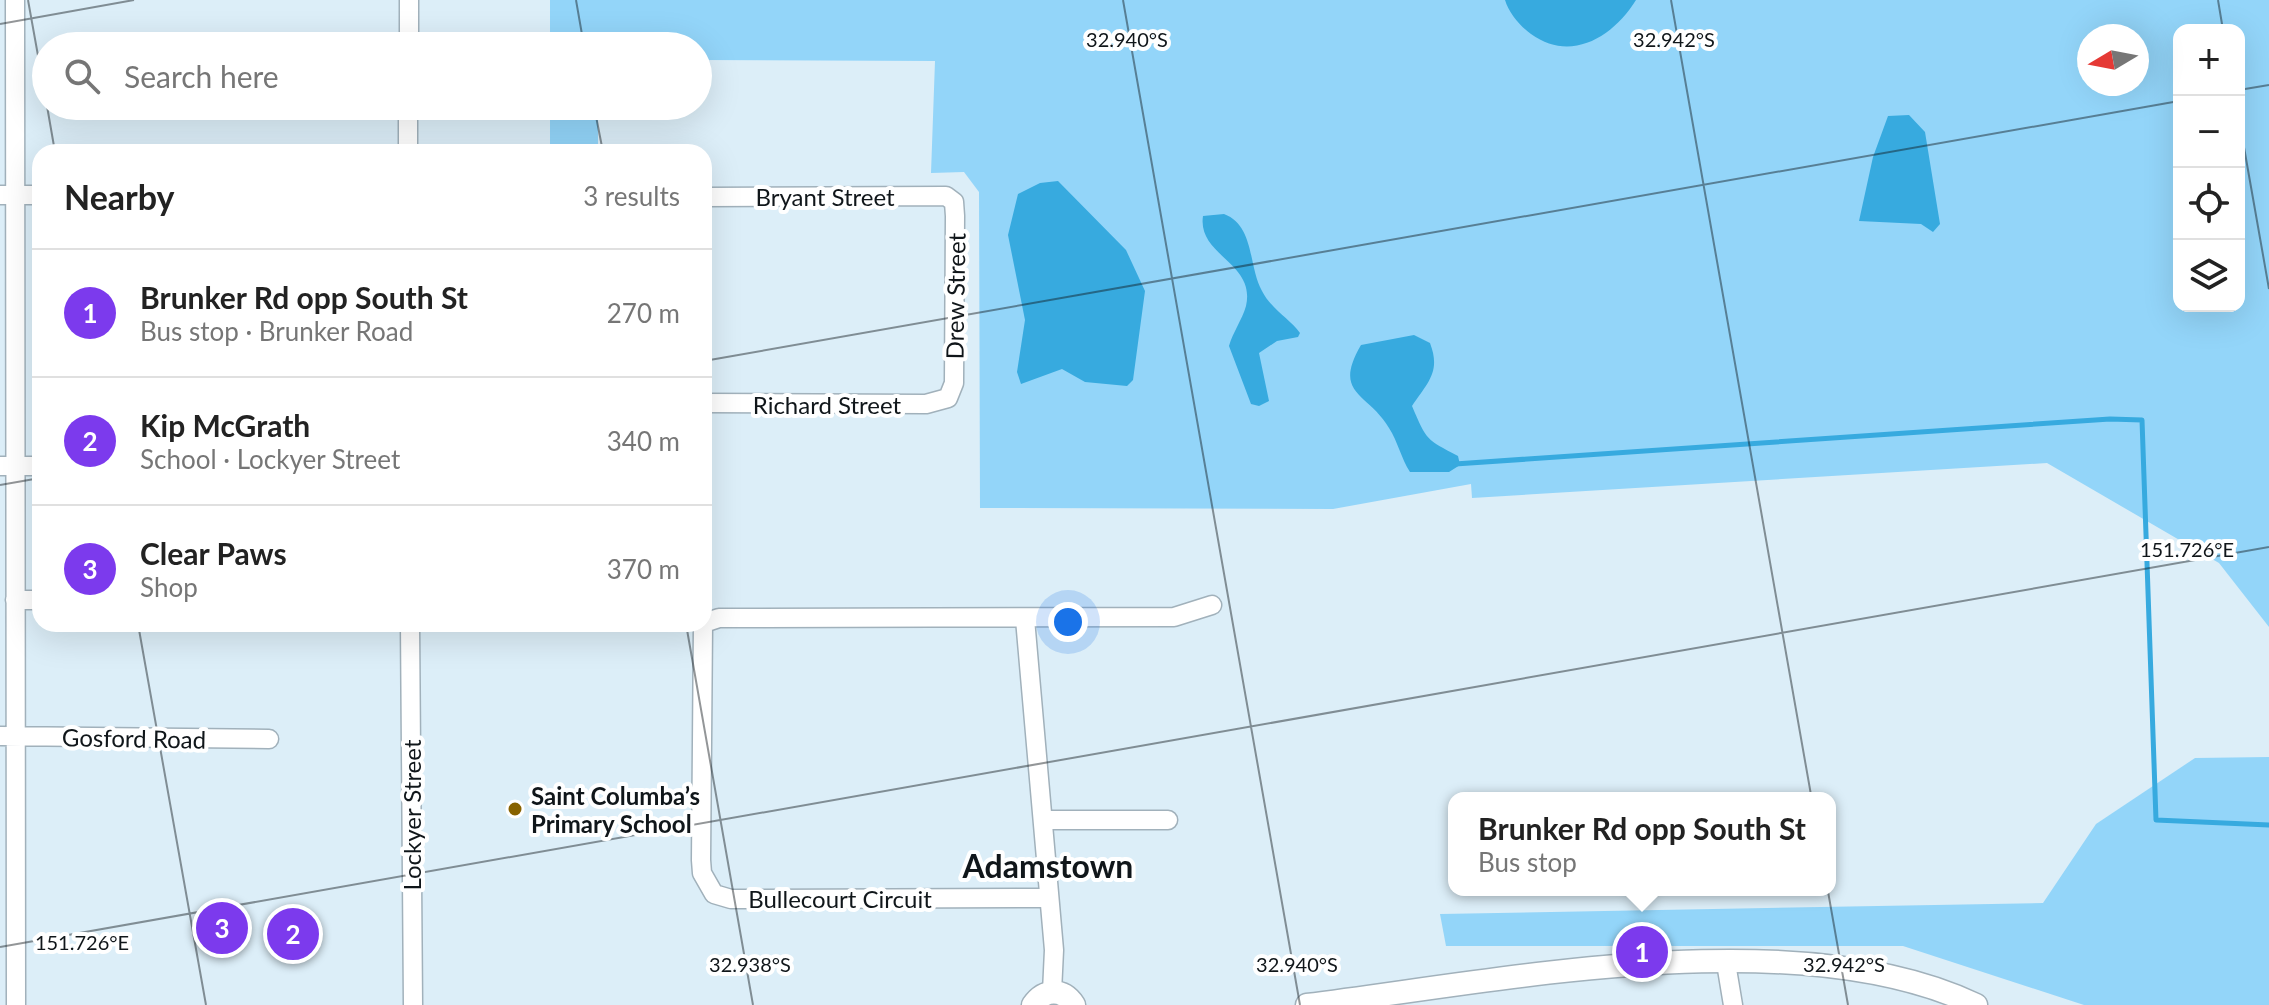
<!DOCTYPE html>
<html lang="en">
<head>
<meta charset="utf-8">
<style>
	:root { --surface:#fff; --page:#f6f6f6; --text:#222; --muted:#767676; --line:#e0e0e0; --accent:#7c3aed }
	body { margin:0; font-family:Lato,sans-serif; background:var(--page); color:var(--text) }
	.controls { position:absolute; right:24px; top:24px; display:grid; overflow:hidden; border-radius:16px; box-shadow:0 8px 32px #0002 }
	.controls button { width:72px; height:72px; display:grid; place-items:center; padding:0; border:0; border-bottom:2px solid var(--line); background:var(--surface); color:var(--text); font:40px sans-serif }
	.compass { position:absolute; left:2077px; top:24px; width:72px; height:72px; border-radius:50%; background:var(--surface); box-shadow:0 8px 32px #0002; rotate:260deg }
	.you { position:absolute; left:1068px; top:622px; width:28px; height:28px; margin:-20px; border:6px solid #fff; border-radius:50%; background:#1a73e8; box-shadow:0 0 0 12px #1a73e833 }
	.badge { display:grid; place-items:center; width:52px; height:52px; border-radius:50%; background:var(--accent); color:#fff; font-size:26px; font-weight:700 }
	.pin { position:absolute; translate:-50% -50%; border:4px solid #fff; box-shadow:0 2px 8px #0006 }
	.popup { position:absolute; left:1448px; top:792px; width:388px; height:104px; box-sizing:border-box; display:grid; place-content:center; border-radius:16px; background:var(--surface); filter:drop-shadow(0 2px 6px #0005); font-size:26px; white-space:nowrap; color:var(--muted) }
	.popup b { font-size:30px; color:var(--text) }
	.popup::after { content:''; position:absolute; left:50%; top:100%; margin-left:-16px; border:16px solid transparent; border-top-color:var(--surface) }
	.list { margin:0; padding:0; list-style:none }
	h2 { display:flex; justify-content:space-between; align-items:center; height:104px; margin:0; padding:0 32px; font-size:34px }
	h2 small { font-size:26px; font-weight:400; color:var(--muted) }
	.list li { display:grid; grid-template-columns:52px 1fr auto; gap:24px; align-items:center; box-sizing:border-box; height:128px; padding:0 32px; border-top:2px solid var(--line) }
	.list b { display:block; font-size:30px; white-space:nowrap }
	.list p { margin:0; font-size:26px; white-space:nowrap; color:var(--muted) }
	.list em { font-size:26px; font-style:normal; color:var(--muted) }
	.icon { flex:none; width:44px; height:44px; fill:none; stroke:currentColor; stroke-width:2; stroke-linecap:round; stroke-linejoin:round }
	.map { position:relative; flex:none; width:2269px; height:1005px; overflow:hidden }
	.search { position:absolute; background:var(--surface); box-shadow:0 8px 32px #0002; left:32px; top:32px; width:680px; height:88px; display:flex; align-items:center; gap:20px; box-sizing:border-box; padding:0 28px; border-radius:44px; color:var(--muted); font-size:30px }
	.panel { position:absolute; background:var(--surface); box-shadow:0 8px 32px #0002; left:32px; top:144px; width:680px; height:488px; border-radius:24px }
	.map>svg:first-child { display:block }
	.green { fill:#93d5f9; fill-rule:evenodd }
	.water { fill:#37aadf }
	.lines { fill:none; stroke-linecap:round; stroke-linejoin:round }
	.stream { stroke:#37aadf; stroke-width:5 }
	.minor-casing { stroke:#a1b1bb; stroke-width:21 }
	.major-casing { stroke:#a1b1bb; stroke-width:25 }
	.minor { stroke:#fff; stroke-width:18 }
	.major { stroke:#fff; stroke-width:22 }
	.ticks { fill:none; stroke:#10161a; stroke-width:2; stroke-opacity:0.45 }
	.poi-dot { fill:#876200; stroke:#fff; stroke-width:3 }
	.labels { text-anchor:middle; dominant-baseline:central; stroke-width:8; stroke-linejoin:round; paint-order:stroke }
	.street-label { font-size:24px; fill:#10161a; stroke:#fff }
	.poi-label { font-size:24px; font-weight:bold; fill:#10161a; stroke:#fff; text-anchor:start }
	.district-label { font-size:32px; font-weight:bold; fill:#10161a; stroke:#fff }
	.ticks-label { font-size:20px; text-anchor:middle; fill:#10161a; stroke:#fff; stroke-width:8; stroke-linejoin:round; paint-order:stroke }
</style>
</head>
<body>
<div class="map">
<svg width="2269" height="1005" viewBox="0 0 2269 1005">
	<rect width="100%" height="100%" fill="#dceef8"/>
	<path class="green" d="M550 0H2269V627L2219 563 2047 463 1472 498 1471 484 1333 509 980 508 979 192 964 172 931 173 935 61 698 60V46H550ZM2179 30H2239V306H2179ZM2089 36H2137V84H2089Z
		M550 106H598V152H550Z
		M2269 757V1005H2084L1903 946H1446L1440 914 2043 903 2096 824 2195 758Z"/>
	<path class="water" d="M1505 0H1636C1613 37 1571 63 1531 34 1520 26 1509 13 1505 0Z
		M1909 115 1925 132 1940 224 1933 232 1921 224 1859 221 1873 157 1888 116Z
		M1058 181 1126 250 1145 291 1133 380 1127 386 1085 382 1062 369 1021 384 1017 372 1025 320 1008 235 1018 194 1040 183Z
		M1224 214C1255 226 1248 266 1262 291 1271 309 1290 319 1300 333L1298 337 1277 341 1259 353 1269 401 1259 406 1251 404 1229 346C1233 332 1242 320 1246 306 1256 262 1197 256 1203 216Z
		M1414 335 1430 343C1441 372 1428 382 1412 406 1427 441 1426 439 1458 456L1460 465 1449 472H1410C1401 458 1398 442 1389 428 1368 392 1332 395 1361 345Z"/>
	<g class="lines">
		<path class="stream" d="M1455 464 2110 419 2142 420 2156 820 2269 825"/>
		<defs>
			<path id="minor" d="M15 0 16 1005
				M409 46V0
				M408 152V106
				M0 195H40
				M704 197 946 196 954 202 955 216 954 383 948 398 926 404 704 403
				M0 466H40
				M15 600H40
				M1025 619 1054 950 1052 992
				M704 623 719 618 1174 617 1212 605
				M410 624 413 1005
				M703 624 701 860 702 873 714 894 731 899 1049 898
				M0 736 269 739
				M1043 820H1168
				M1726 963 1733 1005"/>
			<path id="major" d="M1033 1005C1044 989 1063 988 1074 1005
				M1307 1005C1501 981 1796 919 1976 1005"/>
		</defs>
		<use href="#minor" class="minor-casing"/>
		<use href="#major" class="major-casing"/>
		<use href="#minor" class="minor"/>
		<use href="#major" class="major"/>
	</g>
	<path class="ticks" d="M28 0 46 100M576 0 584 46M1123 0 1300 1005M1671 0 1848 1005M2218 0 2223 30M0 24 134 0M2239 90 2269 85M47 106 55 152M594 106 603 152M2239 119 2269 289M704 361 2179 101M0 485 40 478M138 624 206 1005M686 624 753 1005M0 947 2269 547"/>
	<circle class="poi-dot" cx="515" cy="809" r="8"/>
	<g class="labels">
		<g class="street-label">
			<text x="825" y="196">Bryant Street</text>
			<text transform="translate(955 296) rotate(-89)">Drew Street</text>
			<text x="827" y="404">Richard Street</text>
			<text transform="translate(134 738) rotate(1)">Gosford Road</text>
			<text transform="translate(411 815) rotate(-90)">Lockyer Street</text>
			<text x="840" y="898">Bullecourt Circuit</text>
		</g>
		<g class="poi-label">
			<text x="531" y="795">Saint Columba’s<tspan x="531" dy="28">Primary School</tspan></text>
		</g>
		<g class="district-label">
			<text x="1048" y="865">Adamstown</text>
		</g>
	</g>
	<g class="ticks-label">
		<text x="1127" y="47">32.940°S</text>
		<text x="1674" y="47">32.942°S</text>
		<text x="2187" y="557">151.726°E</text>
		<text x="82" y="950">151.726°E</text>
		<text x="750" y="972">32.938°S</text>
		<text x="1297" y="972">32.940°S</text>
		<text x="1844" y="972">32.942°S</text>
	</g>
</svg>
<div class="controls">
<button>+</button>
<button>−</button>
<button><svg class="icon" aria-label="locate" viewBox="0 0 24 24"><circle cx="12" cy="12" r="6"/><path d="M12 2v4M12 18v4M2 12h4M18 12h4"/></svg></button>
<button><svg class="icon" aria-label="layers" viewBox="0 0 24 24"><path d="M12 4l9 5-9 5-9-5zM3 14l9 5 9-5"/></svg></button>
</div>
<svg class="compass" viewBox="-18 -18 36 36"><path d="M0-13l5 13h-10z" fill="#e53935"/><path d="M0 13l5-13h-10z" fill="#767676"/></svg>
<div class="you"></div>
<div class="pin badge" style="left:1642px;top:952px">1</div>
<div class="popup"><b>Brunker Rd opp South St</b>Bus stop</div>
<div class="pin badge" style="left:293px;top:934px">2</div>
<div class="pin badge" style="left:222px;top:928px">3</div>
<div class="search"><svg class="icon" aria-label="search" viewBox="0 0 24 24"><circle cx="10" cy="10" r="6"/><path d="M15 15l6 6"/></svg>Search here</div>
<section class="panel">
<h2>Nearby<small>3 results</small></h2>
<ul class="list">
<li><span class="badge">1</span><div><b>Brunker Rd opp South St</b><p>Bus stop · Brunker Road</p></div><em>270 m</em></li>
<li><span class="badge">2</span><div><b>Kip McGrath</b><p>School · Lockyer Street</p></div><em>340 m</em></li>
<li><span class="badge">3</span><div><b>Clear Paws</b><p>Shop</p></div><em>370 m</em></li>
</ul>
</section>
</div>
</body>
</html>
